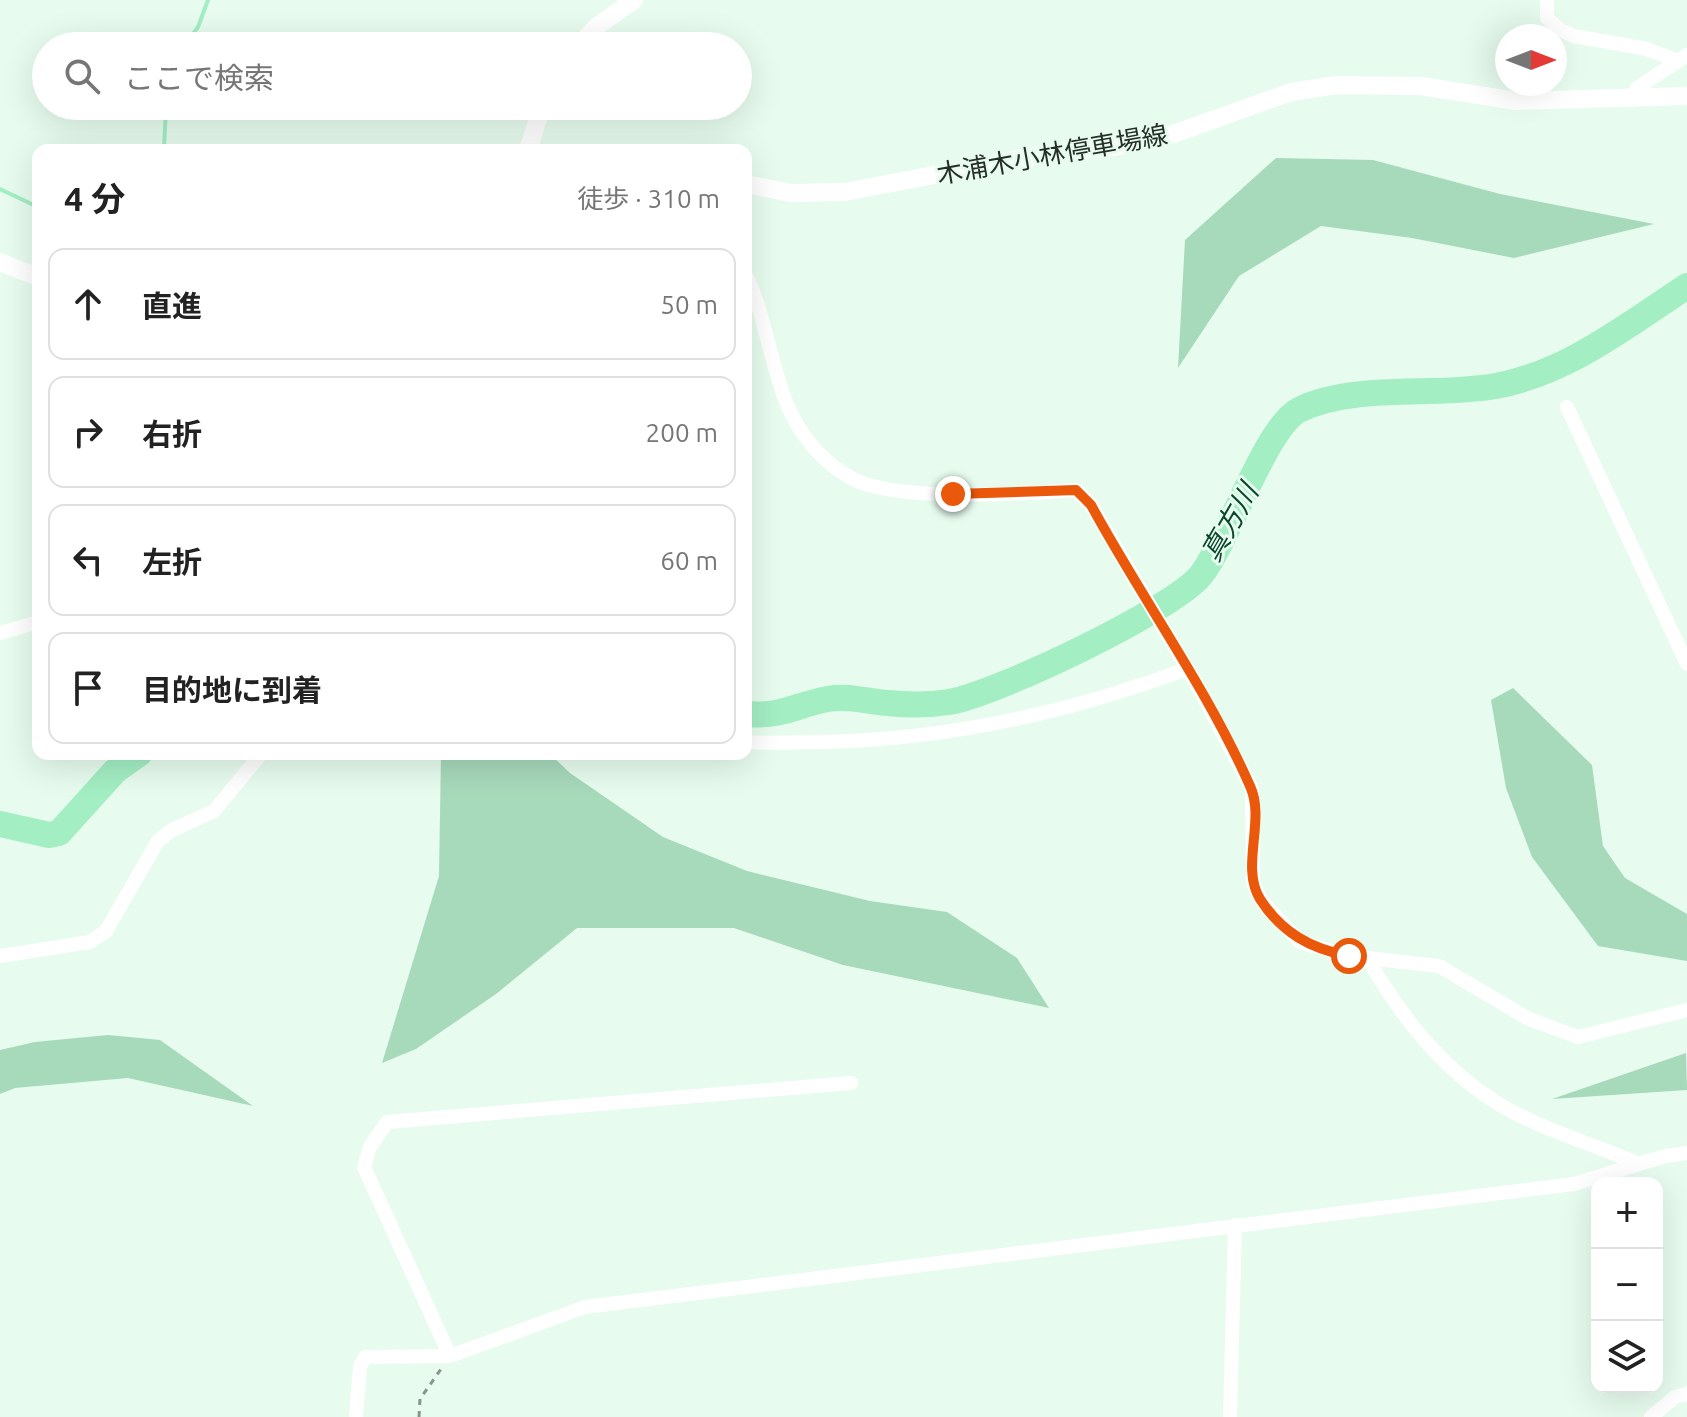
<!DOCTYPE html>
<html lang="ja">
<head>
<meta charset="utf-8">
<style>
	:root { --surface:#fff; --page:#f6f6f6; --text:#222; --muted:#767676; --line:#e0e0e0 }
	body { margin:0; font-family:Ubuntu,"Noto Sans JP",sans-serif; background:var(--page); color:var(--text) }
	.controls { position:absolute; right:24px; bottom:24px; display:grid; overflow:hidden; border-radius:16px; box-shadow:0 8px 32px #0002 }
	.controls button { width:72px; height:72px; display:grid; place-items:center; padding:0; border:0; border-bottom:2px solid var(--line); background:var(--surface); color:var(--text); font:40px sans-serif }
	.compass { position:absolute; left:1495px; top:24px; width:72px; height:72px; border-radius:50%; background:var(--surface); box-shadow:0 8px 32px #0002; rotate:90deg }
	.stop { position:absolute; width:24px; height:24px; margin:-18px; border:6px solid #ea580c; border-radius:50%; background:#fff }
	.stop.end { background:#ea580c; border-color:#fff; box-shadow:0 2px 8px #0008 }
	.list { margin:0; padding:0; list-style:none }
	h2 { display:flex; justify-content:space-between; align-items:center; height:104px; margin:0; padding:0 32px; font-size:34px }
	h2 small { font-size:26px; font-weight:400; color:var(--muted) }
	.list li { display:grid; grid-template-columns:52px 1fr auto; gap:24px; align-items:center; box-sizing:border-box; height:112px; margin:0 16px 16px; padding:0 16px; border:2px solid var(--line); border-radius:16px }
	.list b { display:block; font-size:30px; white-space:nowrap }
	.list em { font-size:26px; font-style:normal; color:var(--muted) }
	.icon { flex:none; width:44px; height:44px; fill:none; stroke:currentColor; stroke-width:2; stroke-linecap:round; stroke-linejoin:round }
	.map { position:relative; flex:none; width:1687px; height:1417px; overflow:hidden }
	.search { position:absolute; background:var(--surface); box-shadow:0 8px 32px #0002; left:32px; top:32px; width:720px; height:88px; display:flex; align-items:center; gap:20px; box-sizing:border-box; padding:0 28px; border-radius:44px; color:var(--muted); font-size:30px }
	.panel { position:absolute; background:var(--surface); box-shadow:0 8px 32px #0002; left:32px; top:144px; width:720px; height:616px; border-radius:16px }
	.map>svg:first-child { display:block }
	.green { fill:#a7d9bb }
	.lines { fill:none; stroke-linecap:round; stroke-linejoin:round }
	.stream { stroke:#a3eec3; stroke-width:4 }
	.river { stroke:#a3eec3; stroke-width:26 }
	.path { stroke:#87968d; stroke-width:3; stroke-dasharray:6 6; stroke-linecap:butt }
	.minor { stroke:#fff; stroke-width:14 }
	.major { stroke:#fff; stroke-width:18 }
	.route { stroke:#ea580c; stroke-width:10 }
	.labels { text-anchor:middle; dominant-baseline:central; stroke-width:6; stroke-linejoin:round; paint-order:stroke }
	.street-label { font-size:26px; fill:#262e29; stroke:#e7fcef }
	.water-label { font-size:28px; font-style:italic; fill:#0b472c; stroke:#e7fcef }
</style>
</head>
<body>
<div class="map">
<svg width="1687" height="1417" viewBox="0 0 1687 1417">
	<rect width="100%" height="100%" fill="#e7fcef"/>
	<path class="green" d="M1276 158 1373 160 1500 194 1654 224 1514 258 1412 238 1321 226 1239 276 1178 368 1185 240Z
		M1513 688 1592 765 1603 846 1625 878 1687 914V961L1598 946 1532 857 1506 788 1491 700Z
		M441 754H550L570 773 663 837 747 871 870 901 947 912 1017 958 1049 1008 843 965 734 928H577L496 994 416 1049 382 1063 439 876Z
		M108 1035 160 1040 253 1106 128 1078 15 1088 0 1094V1050L35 1042Z
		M1686 1053 1687 1090 1552 1099Z"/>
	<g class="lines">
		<path class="stream" d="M184 46 198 27 208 0
			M164 150 166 106
			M0 189 38 207"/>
		<path class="river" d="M746 714C783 717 795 705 828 699 849 695 868 702 888 703 907 705 930 705 949 702 994 695 1173 610 1201 575 1229 539 1266 427 1299 410 1352 383 1435 397 1496 386 1567 373 1628 325 1687 286
			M0 824 49 835 59 833 115 771 139 754"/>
		<path class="path" d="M419 1417 420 1399 441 1369"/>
		<path class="minor" d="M1547 0V18L1560 30 1574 36 1647 49 1678 61
			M1633 100 1637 88 1687 55
			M746 275C765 315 770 361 786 402 799 434 822 463 853 479 897 502 1025 494 1076 490L1091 505 1197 685 1252 789 1253 883 1261 900 1300 942 1349 956 1439 966 1529 1019 1578 1037 1687 1010
			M1567 407 1687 664
			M0 633 38 622
			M746 742C770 744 795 742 820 742 947 740 1068 713 1187 669
			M0 956 90 942 106 931 158 841 172 830 214 811 261 754
			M1367 958C1402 1017 1438 1065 1497 1103 1541 1130 1592 1143 1639 1164
			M450 1356 364 1167 370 1147 387 1122 851 1083
			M356 1417 360 1367 365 1357 450 1356 585 1307 1574 1184 1665 1156 1687 1153
			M1230 1417 1235 1225
			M1651 1417 1675 1397 1687 1394"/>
		<path class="major" d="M579 46 596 27 634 0
			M528 150 542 106
			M746 184 791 193 844 192 1056 152 1113 147 1173 134 1291 92 1336 85 1421 86 1516 101 1687 96
			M0 262 38 277"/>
	</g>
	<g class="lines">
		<path class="route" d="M953 494 1076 490 1091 505C1142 599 1207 688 1250 786 1266 820 1240 867 1260 899 1282 933 1311 949 1349 956"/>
	</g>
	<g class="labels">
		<g class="street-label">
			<text transform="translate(1052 154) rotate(-10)">木浦木小林停車場線</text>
		</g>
		<g class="water-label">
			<text transform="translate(1229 522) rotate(-60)">真方川</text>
		</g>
	</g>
</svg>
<div class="controls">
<button>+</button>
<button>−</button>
<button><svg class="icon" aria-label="layers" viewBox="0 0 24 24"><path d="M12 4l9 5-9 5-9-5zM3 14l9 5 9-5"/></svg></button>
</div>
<svg class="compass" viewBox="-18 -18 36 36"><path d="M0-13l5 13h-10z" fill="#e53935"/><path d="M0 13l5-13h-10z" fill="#767676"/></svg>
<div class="stop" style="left:1349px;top:956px"></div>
<div class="stop end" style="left:953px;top:494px"></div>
<div class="search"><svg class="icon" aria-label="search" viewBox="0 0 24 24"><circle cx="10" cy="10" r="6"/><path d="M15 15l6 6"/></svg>ここで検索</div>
<section class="panel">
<h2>4 分<small>徒歩 · 310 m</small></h2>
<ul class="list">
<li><svg class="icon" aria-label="ahead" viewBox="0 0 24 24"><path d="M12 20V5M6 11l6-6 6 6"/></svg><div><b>直進</b></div><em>50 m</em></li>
<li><svg class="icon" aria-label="right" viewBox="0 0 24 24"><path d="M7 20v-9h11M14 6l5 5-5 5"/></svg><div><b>右折</b></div><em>200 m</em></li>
<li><svg class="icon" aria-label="left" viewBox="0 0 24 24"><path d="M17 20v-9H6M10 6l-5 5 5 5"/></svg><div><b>左折</b></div><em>60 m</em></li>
<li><svg class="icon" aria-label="arrive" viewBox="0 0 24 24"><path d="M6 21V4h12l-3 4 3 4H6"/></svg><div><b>目的地に到着</b></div></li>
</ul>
</section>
</div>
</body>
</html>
